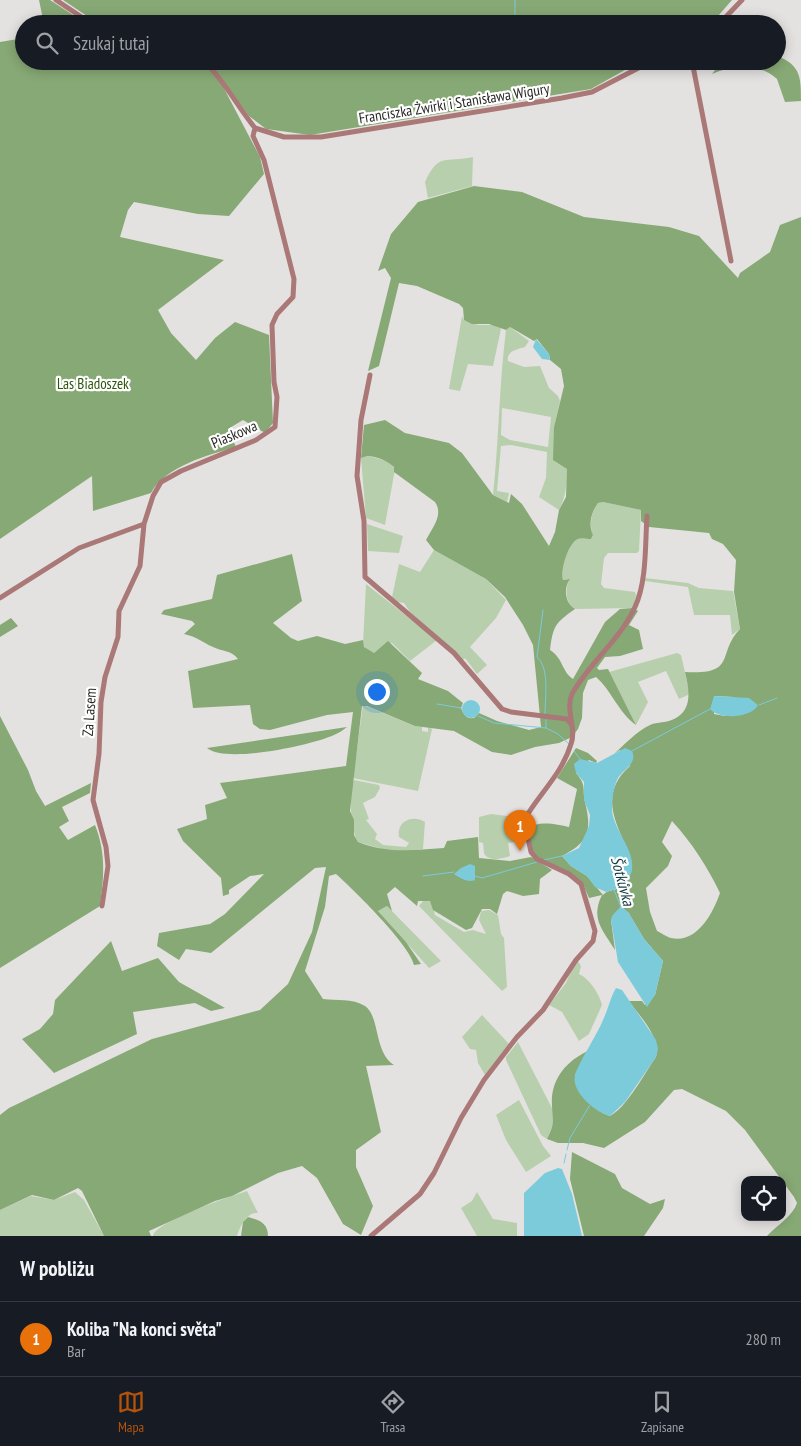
<!DOCTYPE html>
<html lang="pl">
<head>
<meta charset="utf-8">
<style>
	:root { --surface:#171b24; --page:#242831; --text:#f1f3f6; --muted:#9ea1a6; --line:#363941; --accent:#b45309 }
	body { margin:0; font-family:"PT Sans Narrow",sans-serif; background:var(--page); color:var(--text) }
	.controls { position:absolute; right:15px; bottom:15px; display:grid; overflow:hidden; border-radius:10px; box-shadow:0 2px 12px #0003 }
	.controls button { width:45px; height:45px; display:grid; place-items:center; padding:0; border:0; border-bottom:1px solid var(--line); background:var(--surface); color:var(--text); font:25px sans-serif }
	.you { position:absolute; left:376px; top:691px; width:18px; height:18px; margin:-12px; border:4px solid #fff; border-radius:50%; background:#1a73e8; box-shadow:0 0 0 8px #1a73e833 }
	.badge { display:grid; place-items:center; width:32px; height:32px; border-radius:50%; background:var(--accent); color:#fff; font-size:16px; font-weight:700 }
	.pin { position:absolute; translate:-50% -41px; filter:drop-shadow(0 1px 2px #0008) }
	.pin::after { content:''; position:absolute; top:26px; width:18px; height:15px; background:inherit; clip-path:polygon(0 0,100% 0,50% 100%) }
	.list { margin:0; padding:0; list-style:none }
	h2 { display:flex; justify-content:space-between; align-items:center; height:65px; margin:0; padding:0 20px; font-size:21px }
	h2 small { font-size:16px; font-weight:400; color:var(--muted) }
	.list li { display:grid; grid-template-columns:32px 1fr auto; gap:15px; align-items:center; box-sizing:border-box; height:75px; padding:0 20px; border-top:1px solid var(--line) }
	.list b { display:block; font-size:19px; white-space:nowrap }
	.list p { margin:0; font-size:16px; white-space:nowrap; color:var(--muted) }
	.list em { font-size:16px; font-style:normal; color:var(--muted) }
	.icon { flex:none; width:28px; height:28px; fill:none; stroke:currentColor; stroke-width:2; stroke-linecap:round; stroke-linejoin:round }
	.map { position:relative; flex:none; width:801px; height:1236px; overflow:hidden }
	.search { position:absolute; background:var(--surface); box-shadow:0 2px 12px #0003; left:15px; right:15px; top:15px; height:55px; display:flex; align-items:center; gap:12px; box-sizing:border-box; padding:0 18px; border-radius:28px; color:var(--muted); font-size:19px }
	.sheet { height:140px; background:var(--surface) }
	nav { display:flex; justify-content:space-around; align-items:center; box-sizing:border-box; height:70px; border-top:1px solid var(--line); background:var(--surface); font-size:14px; color:var(--muted) }
	nav a { display:grid; justify-items:center; gap:2px }
	nav .on { color:var(--accent) }
	.map>svg:first-child { display:block }
	.green { fill:#b8cfad; fill-rule:evenodd }
	.forest { fill:#87a975; fill-rule:evenodd }
	.water { fill:#7bcbdb }
	.lines { fill:none; stroke-linecap:round; stroke-linejoin:round }
	.stream { stroke:#7bcbdb; stroke-width:1 }
	.street { stroke:#aa7877; stroke-width:5 }
	.labels { text-anchor:middle; dominant-baseline:central; stroke-width:4.5; stroke-linejoin:round; paint-order:stroke }
	.street-label { font-size:15px; fill:#292827; stroke:#fff }
	.park-label { font-size:15px; fill:#2d570b; stroke:#fff }
	.water-label { font-size:16px; font-style:italic; fill:#153b42; stroke:#fff }
</style>
</head>
<body>
<div class="map">
<svg width="801" height="1236" viewBox="0 0 801 1236">
	<rect width="100%" height="100%" fill="#e4e2e0"/>
	<path class="green" d="M473 157 472 186 428 198 425 182C439 152 445 163 473 157Z
		M462 316 464 320 478 325H497L501 329 493 366 468 364 460 391 449 389C453 366 458 340 462 316Z
		M510 327 529 341 525 347C518 349 506 351 508 361L524 367 540 366 549 388 558 396 560 401 554 427 560 463 567 469C567 485 566 496 559 510L539 497 546 478 547 452 511 445 501 446 497 491 509 493 507 502 493 495C499 440 499 385 506 330ZM502 408 551 417 548 447 510 440 501 435Z
		M363 456C375 457 388 459 395 469L385 525 366 518 361 458Z
		M603 502 641 510 639 551 637 553H608L604 558 601 584 604 588 635 592 636 596 633 608 575 609C565 603 565 589 569 579L563 580C560 570 568 543 578 539 581 538 587 539 591 539L593 536C589 524 591 513 598 503Z
		M367 524 403 536 399 553 368 551Z
		M434 550 486 579 506 600 496 618 470 647 487 665 477 674 465 658 463 660 410 612 404 603 398 602 392 597 399 564 420 572Z
		M645 578 688 583 699 588 733 591 740 629 732 635 730 615H694L688 587 645 581Z
		M366 584 437 640 410 661 392 643 385 644 374 653 366 650 363 644Z
		M677 653 681 655 690 694 679 699 666 671 638 682 648 702 636 725 609 672Z
		M363 705 415 726 422 727V731L428 732V727L432 729 418 791 353 778Z
		M354 780 379 785 380 788 375 797 363 803 369 819 366 820 377 834 375 839 383 845 406 847 409 843 399 837C396 821 413 814 425 822L423 849 393 852 358 842C351 832 348 792 354 780Z
		M491 814 507 816 517 820 522 841 508 843 510 856C504 858 490 862 485 855 483 852 484 847 483 843L479 842V817Z
		M428 900 432 903 435 915 464 932 473 930 486 934 479 920 481 911 489 910 498 915 501 934 504 938 507 987 502 991 419 906 423 901Z
		M387 906 441 961 429 968 378 911Z
		M578 961 581 966 579 974C589 978 600 995 602 1005L589 1034 579 1041 562 1012 549 1005 566 983 572 968Z
		M482 1015 509 1044 485 1075 478 1063 476 1050 470 1049 462 1037Z
		M518 1042 554 1112 555 1119 547 1139 541 1135 506 1060V1057Z
		M519 1100 543 1146 551 1156 526 1172 506 1140 496 1115Z
		M247 1191 258 1213C246 1212 240 1227 237 1236H153C155 1222 231 1196 247 1191Z
		M75 1192 84 1200 104 1236H0V1210L31 1196 54 1200Z
		M477 1192 493 1219 517 1223V1236H477L461 1208 472 1201Z"/>
	<path class="forest" d="M39 0H50L87 24H44Z
		M63 0H732L711 24H99Z
		M24 38V61H201L218 77 260 157 264 174 229 216 198 214 134 202 128 210 120 237 224 260 158 310 171 333 196 360 215 338 235 322 269 335 273 423 265 433 243 420 228 429 236 447C208 455 166 466 151 493L93 511 92 476 0 539V42Z
		M777 56C801 65 801 78 801 101L785 102 777 79C758 62 733 65 712 74L722 61H777Z
		M207 61H641L591 89 310 135 266 129 249 116Z
		M474 186 522 192 584 217 669 227 699 236 738 278 740 273 770 252 780 225 801 217V1236H767C777 1225 793 1216 797 1203L794 1197 745 1130 726 1111 682 1089 674 1090 645 1122 604 1148 583 1143H558L547 1139C555 1122 553 1123 552 1106 550 1080 566 1061 588 1051L575 1075C583 1094 590 1110 610 1116 627 1107 644 1074 656 1057 661 1037 640 1017 629 1001H642L645 1005 655 995 663 961 644 939 628 912 611 920 615 950C603 930 590 919 602 895L589 898 583 884 540 859 532 850 527 829C537 820 557 824 569 827L577 789 557 778 576 748 588 753 597 761 596 763 589 760 576 773C587 786 582 788 585 802 592 831 589 842 562 856L571 866 587 876 603 895C608 889 618 891 623 885 654 856 580 810 630 766L620 750 614 754C625 744 636 732 650 725 656 722 663 723 669 721 693 713 690 692 685 672 738 675 716 654 740 629L734 592 736 560 723 544 712 539 709 533 649 527 641 521V510L603 502 598 503C591 513 588 524 593 535L591 539C587 539 581 538 578 539 568 543 560 571 563 580L570 579C563 588 565 603 575 609 555 623 553 626 550 650 563 658 562 672 573 679L605 622 620 609 633 608 638 611 629 625 639 630 643 649 620 656 605 657 597 668 599 670 608 669 636 725C618 712 612 691 596 677L588 680 583 693 582 718 578 729 572 737 559 743 535 747 511 755 492 752 454 731 415 726 367 706H362L350 811 354 820V835L358 842C389 854 411 850 444 848L447 841 478 837 479 858 510 861 531 857 552 870 540 879 539 894 523 896 507 891 503 894 497 914 490 909H482L472 928 466 930 433 910 430 901H418L417 906 395 887 387 894 392 911 387 906 378 911 406 942 421 964 414 965C410 945 353 889 336 874L329 876 325 907 305 971 323 999C337 1001 352 998 365 1006 380 1016 374 1053 394 1065L366 1066 381 1132 356 1150V1167L373 1206 361 1235 343 1224 317 1178 302 1166 278 1173 232 1196 215 1201 149 1231 151 1236H104L82 1191 78 1188 54 1200 32 1195 0 1210V1115L9 1108 152 1039 260 1010 288 984 312 932 326 867 315 868 211 953 186 949 179 960 157 946 159 933 210 924 225 914 264 874 250 876 229 890V894L223 896 221 878 183 841 177 829 207 819 205 805 227 798 220 783 346 766 353 712 327 715 270 730 260 729 253 724 250 705 193 708 188 671 238 659C231 650 223 652 213 647 202 642 197 637 184 634L195 624 192 621 161 614 164 610 212 599 217 575 292 554 302 601 273 623 291 638 298 641 317 636 345 644 363 640 364 647 374 653 388 641 422 673 418 679 448 691 463 703 461 708C464 715 466 719 474 718L479 713 497 721 529 730 541 727 533 645 523 625 505 597 486 579 434 550 426 540C432 528 444 515 435 502L394 472V467C386 460 371 453 361 458L364 425 385 420 405 433 449 443 462 453 493 495 509 503 511 494 522 504 549 546 555 532 559 510 566 497 567 469 553 460 554 427 564 386 561 369 550 360 549 354 537 339 534 341 510 327 506 330 489 324H472L464 320 463 308 459 304 417 286 399 283 379 366 368 371 391 278 385 268 378 271 391 234 418 202ZM714 696 734 697 725 716 714 714ZM672 821C692 843 707 866 720 893 713 913 697 944 671 938 667 937 661 933 657 931L650 912 646 888 668 866 672 856 662 842Z
		M11 618 18 626 0 637V625Z
		M0 716 28 770 36 791 45 806 91 783 90 793 62 807 69 821 59 827 68 840 95 825C106 853 104 876 100 906L0 968Z
		M347 727C343 730 339 733 334 735 312 745 226 764 207 748Z
		M111 941 122 971 158 958 179 982 225 1008 211 1011 195 1003 133 1012 137 1034 54 1073 22 1039 40 1029 53 1014 55 1000Z
		M572 1152 615 1174 622 1188 650 1204 665 1199 663 1208 644 1236H584L570 1179Z
		M248 1217C259 1220 268 1223 268 1236H241L243 1222Z"/>
	<path class="water" d="M536 339 549 354 550 360 542 359 533 347Z
		M714 696 749 698 758 705C752 718 719 720 710 709Z
		M462 709a9 9 0 1 1 18 0a9 9 0 1 1-18 0Z
		M625 748 632 751C638 765 622 769 617 780 614 787 612 798 612 807 611 828 635 848 632 870 631 876 626 882 623 887L606 892 595 887 587 876 571 866 562 856 579 848 589 826 590 815 584 800V782L576 773 574 764 580 759 597 763Z
		M470 864 475 866V880C468 883 460 878 454 874L461 868Z
		M621 906 628 912 644 939 663 961 655 995 647 1007 618 962 611 920 612 916Z
		M616 988 622 990 656 1040 658 1049 656 1057 625 1102 610 1116C596 1112 571 1093 575 1075 579 1062 597 1035 603 1020 608 1010 610 998 616 988Z
		M558 1168 562 1169 572 1194 582 1236H524V1193L545 1173Z"/>
	<g class="lines">
		<path class="stream" d="M515 24V0
			M543 610 537 657C550 669 545 697 545 714
			M437 704 461 708
			M759 705 777 698
			M478 716 494 723 546 728
			M546 720V728L558 734 569 744
			M574 751 580 759
			M632 751 710 709
			M544 860 562 856
			M423 876 454 872
			M475 876 482 878 537 862
			M614 890 621 907
			M567 1150 570 1138 590 1105
			M564 1163 566 1154"/>
		<path class="street" d="M56 0 92 24
			M719 24 742 0
			M204 61C224 80 237 106 255 128
			M692 61 731 261
			M255 128 284 137H321L562 98 592 92 652 61
			M370 375 361 420 357 476 364 521 365 577 454 653 502 709 511 712 567 719 571 724
			M0 598 79 548 144 524 153 496 161 482 181 471 256 440 275 427 277 397 274 382 272 325 277 314 293 297 294 279 264 160 253 136 255 128
			M102 906 108 866 106 847 93 800 99 754 101 702 105 677 118 637 119 611 140 566 144 524
			M371 1236 420 1194 434 1173 461 1118 484 1080 517 1037 543 1010 576 960 593 941 595 931 581 884 569 874 537 859 531 852 524 820C539 794 562 774 571 744 577 728 565 710 572 694 589 663 620 640 635 607 647 581 645 545 647 516"/>
	</g>
	<g class="labels">
		<g class="street-label">
			<text transform="translate(454 103) rotate(-9)">Franciszka Żwirki i Stanisława Wigury</text>
			<text transform="translate(234 434) rotate(-23)">Piaskowa</text>
			<text transform="translate(89 712) rotate(-86)">Za Lasem</text>
		</g>
		<g class="park-label">
			<text x="93" y="383">Las Biadoszek</text>
		</g>
		<g class="water-label">
			<text transform="translate(623 881) rotate(75)">Šotkůvka</text>
		</g>
	</g>
</svg>
<div class="controls">
<button><svg class="icon" aria-label="locate" viewBox="0 0 24 24"><circle cx="12" cy="12" r="6"/><path d="M12 2v4M12 18v4M2 12h4M18 12h4"/></svg></button>
</div>
<div class="you"></div>
<div class="pin badge" style="left:520px;top:851px;background:#e8710a">1</div>
<div class="search"><svg class="icon" aria-label="search" viewBox="0 0 24 24"><circle cx="10" cy="10" r="6"/><path d="M15 15l6 6"/></svg>Szukaj tutaj</div>
</div>
<section class="sheet">
<h2>W pobliżu<small></small></h2>
<ul class="list">
<li><span class="badge" style="background:#e8710a">1</span><div><b>Koliba &quot;Na konci světa&quot;</b><p>Bar</p></div><em>280 m</em></li>
</ul>
</section>
<nav>
<a class="on"><svg class="icon" aria-label="map" viewBox="0 0 24 24"><path d="M3 6l6-2 6 2 6-2v14l-6 2-6-2-6 2zM9 4v14M15 6v14"/></svg>Mapa</a>
<a><svg class="icon" aria-label="directions" viewBox="0 0 24 24"><path d="M12 3l9 9-9 9-9-9zM9 14v-3h6M13 9l2 2-2 2"/></svg>Trasa</a>
<a><svg class="icon" aria-label="saved" viewBox="0 0 24 24"><path d="M7 4h10v16l-5-4-5 4z"/></svg>Zapisane</a>
</nav>
</body>
</html>
